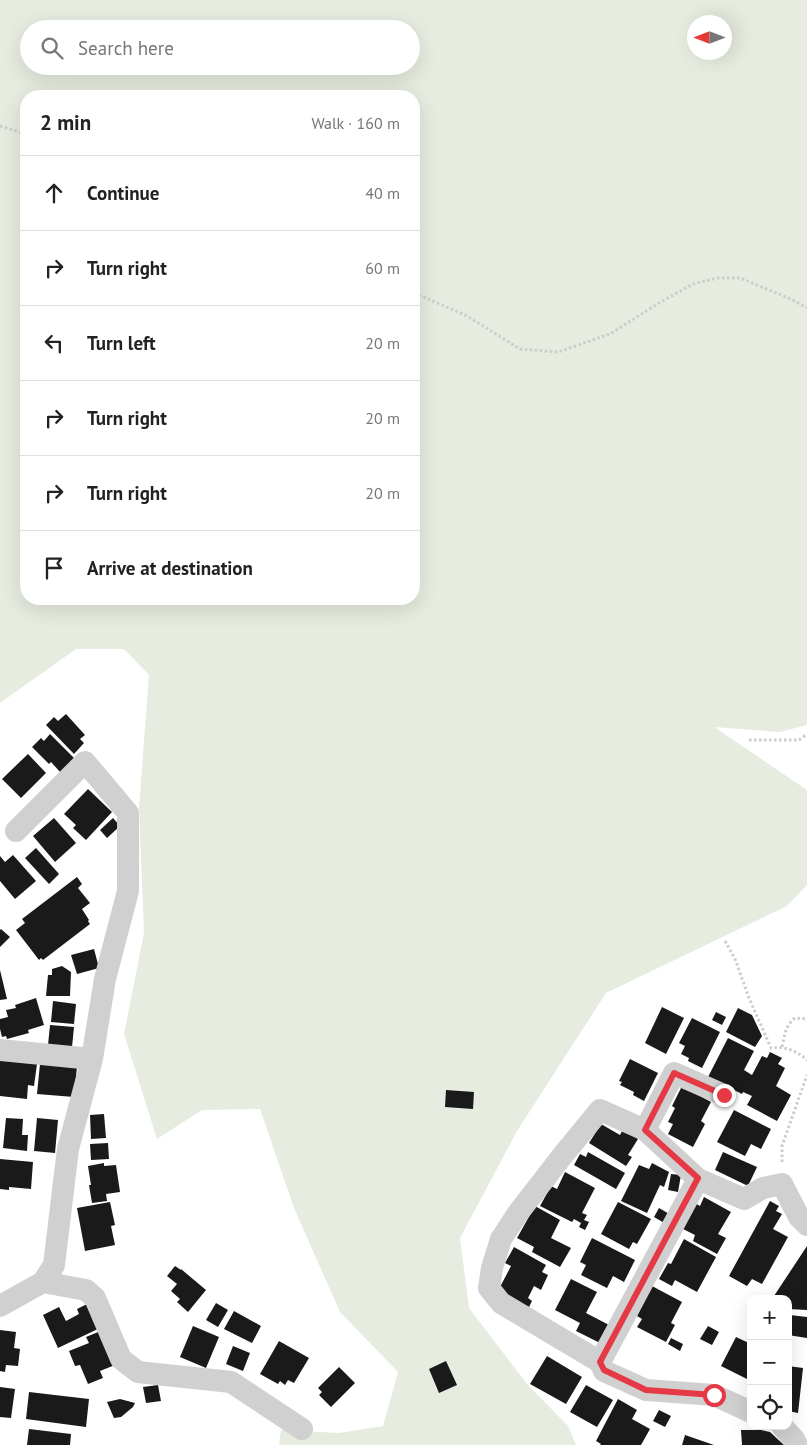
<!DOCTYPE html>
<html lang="en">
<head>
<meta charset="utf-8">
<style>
	:root { --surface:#fff; --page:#f6f6f6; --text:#222; --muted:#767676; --line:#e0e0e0 }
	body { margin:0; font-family:"PT Sans",sans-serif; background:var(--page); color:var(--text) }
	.controls { position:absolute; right:15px; bottom:15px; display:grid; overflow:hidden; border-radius:10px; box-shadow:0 5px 20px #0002 }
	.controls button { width:45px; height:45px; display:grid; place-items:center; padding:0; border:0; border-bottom:1px solid var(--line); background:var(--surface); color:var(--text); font:25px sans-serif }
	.compass { position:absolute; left:687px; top:15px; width:45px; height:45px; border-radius:50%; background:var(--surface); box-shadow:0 5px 20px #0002; rotate:270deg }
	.stop { position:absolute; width:15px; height:15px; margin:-11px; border:4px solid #e63946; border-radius:50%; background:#fff }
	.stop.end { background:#e63946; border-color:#fff; box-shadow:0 1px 5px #0008 }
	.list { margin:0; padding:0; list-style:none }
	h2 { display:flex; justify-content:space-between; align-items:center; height:65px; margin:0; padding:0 20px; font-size:21px }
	h2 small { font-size:16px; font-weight:400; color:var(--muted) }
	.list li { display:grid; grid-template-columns:32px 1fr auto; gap:15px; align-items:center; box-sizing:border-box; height:75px; padding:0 20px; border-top:1px solid var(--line) }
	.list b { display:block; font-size:19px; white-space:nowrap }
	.list em { font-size:16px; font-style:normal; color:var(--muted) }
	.icon { flex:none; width:28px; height:28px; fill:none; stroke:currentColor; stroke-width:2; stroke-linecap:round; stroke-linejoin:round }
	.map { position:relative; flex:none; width:807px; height:1445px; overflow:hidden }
	.search { position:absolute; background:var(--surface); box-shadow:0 5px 20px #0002; left:20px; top:20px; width:400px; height:55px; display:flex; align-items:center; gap:12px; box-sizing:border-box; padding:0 18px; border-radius:28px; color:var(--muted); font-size:19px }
	.panel { position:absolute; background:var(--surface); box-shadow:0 5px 20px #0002; left:20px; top:90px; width:400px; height:515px; border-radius:20px }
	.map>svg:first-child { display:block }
	.green { fill:#e6ecdf; fill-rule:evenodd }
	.building { fill:#1a1a1a }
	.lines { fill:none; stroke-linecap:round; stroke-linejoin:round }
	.path { stroke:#cdcdcd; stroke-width:3; stroke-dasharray:2.5 2.5; stroke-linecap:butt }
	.minor { stroke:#d0d0d0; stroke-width:22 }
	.route { stroke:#e63946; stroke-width:6 }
</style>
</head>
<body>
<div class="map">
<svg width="807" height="1445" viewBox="0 0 807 1445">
	<rect width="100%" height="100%" fill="#fff"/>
	<path class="green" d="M0 0H807V725L780 732 714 727 807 790V885L787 906 606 993 517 1131 460 1238 469 1308 527 1384 568 1426 576 1445H279L281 1430 339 1433 383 1426 398 1372 340 1312 294 1208 260 1109 202 1110 157 1139 124 1034 144 933 139 808 149 675 124 649H76L0 703ZM694 22H724V52H694ZM29 29H411V66H29ZM26 96H414V599H26Z"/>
	<path class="building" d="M66 714 85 735 80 739 84 743 74 754 46 725 54 717 58 721Z
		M50 734 75 759 61 773 51 762 49 764 32 747 41 738 44 741Z
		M28 754 46 773 21 798 2 779Z
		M88 789 112 812 86 840 73 828 76 825 64 814Z
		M54 818 76 843 55 862 33 836Z
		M113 818 120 826 107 838 100 830Z
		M36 848 59 874 49 884 25 858Z
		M13 855 36 881 15 899 0 881V856L5 862Z
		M77 877 82 884 78 888 90 903 82 909 89 920 88 921 90 924 43 960 41 958 39 960 16 930 25 923 22 919Z
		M1 929 10 937 0 947V930Z
		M94 949 99 968 77 974 71 955Z
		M62 966 71 972 70 996H46L48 975H52V969Z
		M0 970 7 999 0 1000Z
		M36 998 44 1025 28 1030 29 1033 7 1039 6 1036 2 1037 0 1029V1019L8 1017 6 1010 16 1008 15 1005Z
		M53 1001 76 1004 74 1024 51 1022Z
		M662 1007 684 1018 666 1054 645 1043Z
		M738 1008 752 1015 762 1036 755 1047 726 1032Z
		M716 1012 726 1017 722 1025 712 1020Z
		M692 1018 720 1032 702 1068 688 1061 689 1058 681 1054 685 1046 679 1043Z
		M50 1025 74 1027 72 1047 48 1045Z
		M728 1038 754 1051 744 1070 752 1075 762 1056 767 1058 770 1052 782 1058 778 1064 785 1068 776 1086 791 1095 777 1121 747 1105 752 1096 743 1092 742 1094 708 1077Z
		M630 1059 658 1073 644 1101 633 1095 634 1092 620 1085 622 1082 619 1081Z
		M0 1060 37 1064 34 1086 28 1085 27 1099 0 1096Z
		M40 1064 77 1067 74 1097 37 1094Z
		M682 1086 711 1102 701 1121 705 1124 693 1147 668 1134 673 1124 668 1122 675 1108 672 1106Z
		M446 1090 474 1092 473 1109 445 1107Z
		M734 1110 771 1129 761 1149 751 1144 745 1156 717 1142Z
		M104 1114 106 1138 91 1139 90 1115Z
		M6 1118 23 1119 22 1135H28L27 1151 3 1148Z
		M37 1118 58 1120 55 1153 34 1151Z
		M601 1124 620 1135 623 1129 638 1139 628 1155 632 1157 626 1166 589 1143Z
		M108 1143 109 1159 91 1160 90 1144Z
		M588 1152 625 1173 616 1189 574 1165 580 1154 586 1157Z
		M723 1152 757 1167 748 1186 715 1170Z
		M0 1159 33 1162 31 1189 9 1187V1190L0 1189Z
		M104 1163V1166L116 1165 120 1192 106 1194 107 1201 92 1203 89 1185H91L88 1166Z
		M652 1163 669 1172 664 1187 660 1185 647 1213 621 1201 639 1165 649 1169Z
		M565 1172 595 1188 582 1213 587 1215 584 1220 589 1222 585 1230 579 1227 581 1223 574 1219 572 1222 540 1206 551 1186 557 1189Z
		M671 1174 681 1175 678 1192 668 1190Z
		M704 1197 731 1212 718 1234 726 1238 717 1254 693 1241 695 1235 681 1228 695 1203 700 1206Z
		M770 1201 779 1206 776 1211 782 1214 773 1229 788 1237 762 1284 752 1279 747 1286 729 1276Z
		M110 1202 115 1225 111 1226 115 1245 85 1251 77 1208Z
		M618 1202 651 1219 637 1244 633 1242 629 1249 601 1234Z
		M535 1206 560 1220 551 1238 571 1248 560 1267 532 1252 534 1247 517 1238Z
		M659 1208 671 1215 666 1224 654 1217Z
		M592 1238 635 1260 624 1282 613 1276 607 1288 581 1275 586 1265 580 1262Z
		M684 1239 716 1257 697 1292 675 1280 672 1286 659 1279 668 1263 671 1264Z
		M807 1246V1310L788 1309V1299H772Z
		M514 1247 546 1265 542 1272 548 1275 541 1290 534 1286 528 1298 532 1301 528 1309 499 1289 511 1266 505 1263Z
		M175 1266 181 1270V1269L206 1290 188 1312 177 1302 180 1299 171 1291 177 1284 167 1276Z
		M571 1279 597 1292 586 1313 611 1326 602 1344 576 1331 580 1323 555 1310Z
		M652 1286 682 1302 671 1323 675 1325 666 1342 637 1327 642 1319 637 1316Z
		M91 1302 102 1327 58 1348 43 1315 59 1307 66 1321 79 1314 77 1309Z
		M216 1303 228 1310 218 1327 206 1320Z
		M234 1311 261 1326 252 1343 224 1329Z
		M790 1315 807 1317V1338L788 1335V1320Z
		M193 1326 219 1337 206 1368 180 1357Z
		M708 1326 719 1332 712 1345 700 1339Z
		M0 1330 16 1332 14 1348 20 1349 18 1366 6 1365 5 1372 0 1371Z
		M103 1330 120 1363 100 1371 103 1378 88 1384 80 1365 75 1366 69 1351 89 1343 86 1337Z
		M736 1337 751 1344V1381L721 1366Z
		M671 1338 683 1344 680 1351 668 1344Z
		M279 1341 309 1358 294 1383 288 1380 285 1385 280 1381 278 1384 260 1374Z
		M233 1346 250 1353 243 1371 226 1364Z
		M547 1356 582 1377 566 1404 530 1384Z
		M446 1361 457 1385 439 1393 429 1369Z
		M788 1366 803 1368 798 1413 788 1411Z
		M339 1367 355 1383 331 1407 319 1395 322 1392 318 1388Z
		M158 1385 161 1401 146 1403 143 1387Z
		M586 1385 613 1400 597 1427 570 1412Z
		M0 1387 15 1389 11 1418 0 1417Z
		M29 1392 89 1399 86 1427 26 1419Z
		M120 1399 135 1403 133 1407 121 1417 114 1418 107 1402Z
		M618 1399 637 1410 632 1419 650 1429 641 1445H600L601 1444 596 1441Z
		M659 1410 671 1416 665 1427 653 1421Z
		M29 1429 71 1434 70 1445H27Z
		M741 1430H761L770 1432 784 1445H742Z
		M685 1435 714 1445H682Z"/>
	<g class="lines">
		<path class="path" d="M0 126 26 134
			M414 293 467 316 520 349 558 352 610 334 659 303 693 284 717 278H740L791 299 807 308
			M749 740H799L807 734
			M725 941 735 959 749 998 771 1048C785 1046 797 1051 807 1060
			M782 1047C785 1035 785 1026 795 1018L807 1019
			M782 1162V1146L807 1075"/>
		<path class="minor" d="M0 1050 92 1059
			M645 1130 674 1073 724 1095
			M43 1282 86 1290 95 1298 121 1359 138 1372 231 1382 302 1429
			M0 1306 43 1282 54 1265 68 1149 92 1059 105 979 128 891V813L85 762 16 831
			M600 1362 698 1179
			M751 1412 714 1395 646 1390 604 1371 600 1362 501 1303 489 1288 492 1268 501 1239 518 1213 563 1155 600 1110 645 1130 698 1179 744 1199 763 1188 782 1184 799 1217 807 1225
			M782 1426 794 1439 797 1445"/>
	</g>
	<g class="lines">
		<path class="route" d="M714 1395 646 1390 604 1370 600 1362 698 1178 645 1130 674 1073 724 1095"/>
	</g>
</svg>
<div class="controls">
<button>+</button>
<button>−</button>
<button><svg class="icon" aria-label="locate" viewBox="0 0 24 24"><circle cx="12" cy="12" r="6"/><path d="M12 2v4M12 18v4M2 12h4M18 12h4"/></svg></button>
</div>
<svg class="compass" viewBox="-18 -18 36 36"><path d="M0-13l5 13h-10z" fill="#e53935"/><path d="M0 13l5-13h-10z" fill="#767676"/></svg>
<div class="stop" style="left:714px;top:1395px"></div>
<div class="stop end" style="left:724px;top:1095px"></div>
<div class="search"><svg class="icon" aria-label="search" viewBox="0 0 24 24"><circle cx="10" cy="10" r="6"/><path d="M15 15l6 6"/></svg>Search here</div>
<section class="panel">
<h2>2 min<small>Walk · 160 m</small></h2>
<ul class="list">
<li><svg class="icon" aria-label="ahead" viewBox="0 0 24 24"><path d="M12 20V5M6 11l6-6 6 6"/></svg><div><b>Continue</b></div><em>40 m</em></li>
<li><svg class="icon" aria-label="right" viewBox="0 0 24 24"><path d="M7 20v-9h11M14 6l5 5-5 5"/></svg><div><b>Turn right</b></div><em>60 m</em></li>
<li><svg class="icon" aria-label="left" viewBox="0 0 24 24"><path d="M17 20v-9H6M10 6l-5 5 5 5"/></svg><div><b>Turn left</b></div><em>20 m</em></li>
<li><svg class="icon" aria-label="right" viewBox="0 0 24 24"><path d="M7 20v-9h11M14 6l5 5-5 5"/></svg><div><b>Turn right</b></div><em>20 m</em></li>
<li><svg class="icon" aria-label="right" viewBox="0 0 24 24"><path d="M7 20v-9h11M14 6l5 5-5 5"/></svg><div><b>Turn right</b></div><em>20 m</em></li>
<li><svg class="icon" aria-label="arrive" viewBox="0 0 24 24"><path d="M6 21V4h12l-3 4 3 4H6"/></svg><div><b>Arrive at destination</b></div></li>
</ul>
</section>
</div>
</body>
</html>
